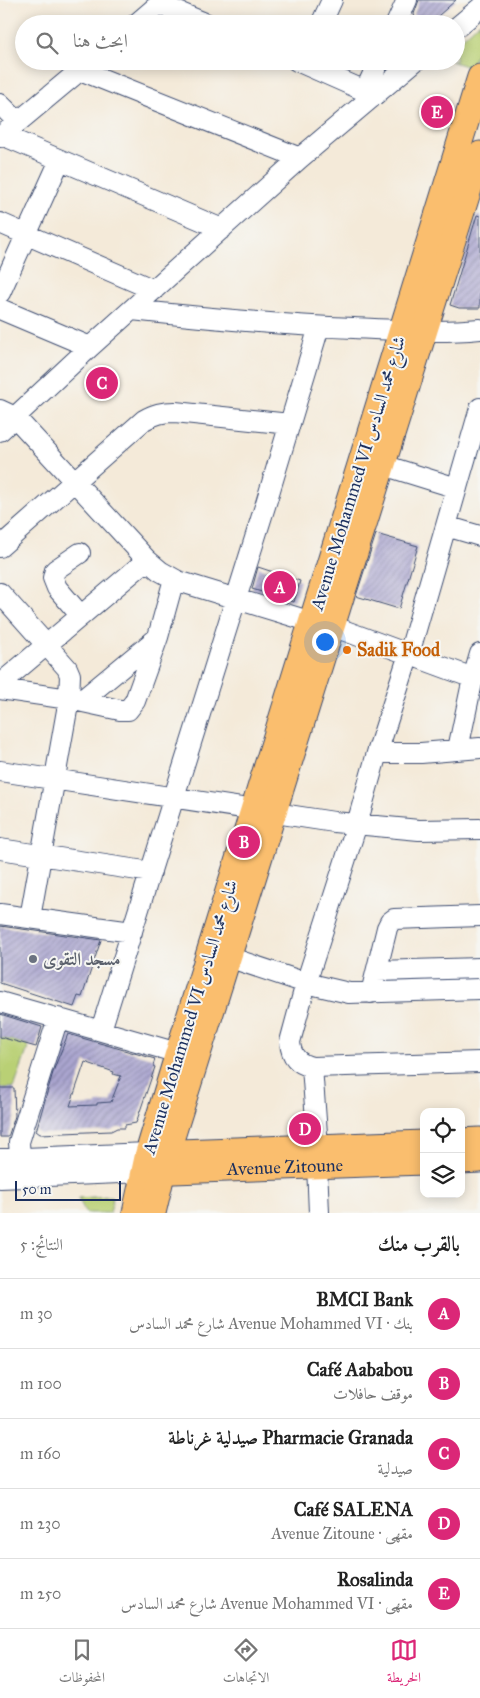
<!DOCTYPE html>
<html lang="ar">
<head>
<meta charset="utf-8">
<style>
	:root { --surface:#fff; --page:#f6f6f6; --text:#222; --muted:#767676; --line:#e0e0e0; --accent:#db2777 }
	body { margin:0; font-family:"IM FELL Great Primer",Amiri,serif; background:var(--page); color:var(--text); direction:rtl }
	.controls { position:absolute; right:15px; bottom:15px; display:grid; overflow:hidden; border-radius:10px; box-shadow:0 2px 12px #0003 }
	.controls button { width:45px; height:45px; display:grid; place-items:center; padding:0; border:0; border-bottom:1px solid var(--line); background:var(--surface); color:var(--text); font:25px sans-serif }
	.scale { position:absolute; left:15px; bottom:12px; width:106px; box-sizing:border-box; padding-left:5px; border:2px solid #1b2f5e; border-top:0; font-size:14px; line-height:18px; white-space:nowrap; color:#1b2f5e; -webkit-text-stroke:4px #f6f6f2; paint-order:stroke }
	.you { position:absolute; left:324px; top:641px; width:18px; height:18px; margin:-12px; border:4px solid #fff; border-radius:50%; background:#1a73e8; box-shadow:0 0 0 8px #1a73e833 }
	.badge { display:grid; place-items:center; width:32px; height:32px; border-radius:50%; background:var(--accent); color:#fff; font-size:16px; font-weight:700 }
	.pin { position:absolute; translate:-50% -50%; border:2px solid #fff; box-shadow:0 1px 5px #0006 }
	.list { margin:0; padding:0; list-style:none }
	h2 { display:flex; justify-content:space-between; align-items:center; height:65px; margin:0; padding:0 20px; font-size:21px }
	h2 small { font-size:16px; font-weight:400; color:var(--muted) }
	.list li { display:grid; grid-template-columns:32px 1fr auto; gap:15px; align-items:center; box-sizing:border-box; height:70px; padding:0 20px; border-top:1px solid var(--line) }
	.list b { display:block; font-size:19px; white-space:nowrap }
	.list p { margin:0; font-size:16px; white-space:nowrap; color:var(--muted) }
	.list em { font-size:16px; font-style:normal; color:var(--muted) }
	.icon { flex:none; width:28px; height:28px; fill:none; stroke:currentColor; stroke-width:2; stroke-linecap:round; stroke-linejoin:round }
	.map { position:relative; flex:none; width:480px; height:1213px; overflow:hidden; direction:ltr }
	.search { position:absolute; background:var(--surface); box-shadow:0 2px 12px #0003; left:15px; right:15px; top:15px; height:55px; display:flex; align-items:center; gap:12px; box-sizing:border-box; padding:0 18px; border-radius:28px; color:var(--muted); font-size:19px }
	.sheet { height:415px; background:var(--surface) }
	nav { display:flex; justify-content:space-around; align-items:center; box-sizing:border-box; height:70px; border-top:1px solid var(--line); background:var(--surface); font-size:14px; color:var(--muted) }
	nav a { display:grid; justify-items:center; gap:2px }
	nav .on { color:var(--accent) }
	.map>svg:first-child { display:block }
	.green { fill:#b9d074; stroke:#6a8069 }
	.building { fill:url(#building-hatch); fill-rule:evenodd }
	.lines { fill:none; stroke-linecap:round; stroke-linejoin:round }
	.minor-casing { stroke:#3c4b70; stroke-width:22 }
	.major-casing { stroke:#3c4b70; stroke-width:27 }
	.minor { stroke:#fff; stroke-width:20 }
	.major { stroke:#fabe6e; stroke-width:25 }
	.food-dot { fill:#e8710a; stroke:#f6f6f2; stroke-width:2 }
	.worship-dot { fill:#6b7280; stroke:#f6f6f2; stroke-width:2 }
	.labels { text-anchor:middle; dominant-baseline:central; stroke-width:4; stroke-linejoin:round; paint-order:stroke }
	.street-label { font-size:18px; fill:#1b2f5e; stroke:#f6f6f2 }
	.food-label { font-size:18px; font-weight:bold; fill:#c56008; stroke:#f6f6f2; text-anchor:start }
	.worship-label { font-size:18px; font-weight:bold; fill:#5b616d; stroke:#f6f6f2; text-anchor:start }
</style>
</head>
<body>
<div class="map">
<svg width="480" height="1213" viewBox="0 0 480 1213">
	<defs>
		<pattern id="building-hatch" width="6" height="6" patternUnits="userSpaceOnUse" patternTransform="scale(1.25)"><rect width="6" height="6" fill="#aaa5cf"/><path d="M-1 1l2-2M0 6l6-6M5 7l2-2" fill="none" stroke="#8a87ab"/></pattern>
	</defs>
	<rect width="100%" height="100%" fill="#f6f6f2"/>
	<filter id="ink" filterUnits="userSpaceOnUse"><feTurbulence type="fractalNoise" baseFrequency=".02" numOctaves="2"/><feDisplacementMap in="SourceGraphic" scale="10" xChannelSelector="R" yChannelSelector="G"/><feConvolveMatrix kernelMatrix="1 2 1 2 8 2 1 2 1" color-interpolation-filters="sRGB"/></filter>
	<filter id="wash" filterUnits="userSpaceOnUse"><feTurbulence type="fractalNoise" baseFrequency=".0096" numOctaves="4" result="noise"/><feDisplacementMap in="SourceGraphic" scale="20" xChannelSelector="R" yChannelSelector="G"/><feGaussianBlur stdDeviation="1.12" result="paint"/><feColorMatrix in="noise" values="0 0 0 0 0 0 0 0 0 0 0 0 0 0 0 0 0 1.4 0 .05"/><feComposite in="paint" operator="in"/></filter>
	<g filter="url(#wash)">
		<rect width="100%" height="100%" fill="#f4ead9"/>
		<path class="green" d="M480 22V42L471 68 451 61H456V44Z
			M0 1037 29 1045 14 1088H0Z
			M110 1196 113 1198 110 1213H86L78 1198Z"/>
		<g id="blocks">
			<path class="building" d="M419 0H456L429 24H416L414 14Z
				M477 215 480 216V308H459L450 305Z
				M376 534 418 546 399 609 356 596Z
				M258 567 300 581 294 602 252 589Z
				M0 926 101 940 82 997 78 996 74 1007 0 983Z
				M0 1014 42 1027 36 1047 0 1037Z
				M68 1034 155 1059 153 1066 155 1067 136 1123 125 1125V1128H117L111 1131 40 1134 36 1131 54 1069ZM85 1062 114 1072 113 1074 121 1076 111 1102 97 1103V1105L70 1106Z
				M0 1088H14L15 1116 8 1137H0Z"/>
		</g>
	</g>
	<g filter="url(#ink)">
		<use href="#blocks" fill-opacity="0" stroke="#3c4b70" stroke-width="1"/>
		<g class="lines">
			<defs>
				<path id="minor" d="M159 4 207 24
					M136 24 164 0
					M321 24 332 0
					M396 24 407 0
					M456 28 480 8
					M297 61 365 91 368 100
					M80 70 300 158
					M365 91 379 61
					M0 104 18 122
					M2 135 222 229
					M0 137 90 62
					M0 223 154 290
					M0 293 60 160
					M0 309 90 347
					M132 310C206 318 280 325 354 328 396 330 438 333 480 329
					M480 408 409 654 377 753 357 824 306 983 290 1042C291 1056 298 1064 312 1067L480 1062
					M0 410 15 417 147 560 160 571 178 581 312 622
					M0 431 90 347 300 158 415 61
					M383 465 457 488
					M446 526 480 536
					M0 547 144 420C155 414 162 412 175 412L290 424
					M80 553 55 570 53 578 57 588 81 616
					M0 593 67 668 70 675 69 699 30 918
					M332 626 473 678 480 676
					M0 684 147 560
					M0 689 69 699 120 710H128L135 701 158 637 174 579
					M81 701 156 639
					M458 749 473 678 480 654
					M377 753H421L480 748
					M0 771 334 822 419 830 480 829
					M0 849 151 872
					M0 914 132 932
					M228 957 306 983 349 993 480 989
					M377 971 480 968
					M371 993 387 928 390 922 394 919 480 916
					M0 1002 178 1053
					M101 1030 266 503 319 327
					M312 1067 318 1147
					M20 1158 19 1142 58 1018
					M0 1159 148 1153
					M317 1165 319 1213
					M0 1178 144 1172"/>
				<g id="major">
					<path d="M461 1141 480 1140"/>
					<path d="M151 1153 424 1143"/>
					<path d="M461 1161 480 1160"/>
					<path id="s1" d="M147 1172 424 1162"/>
					<path d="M135 1213 148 1153 178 1053 480 77"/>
					<path d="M153 1213 167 1153 480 154"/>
				</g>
			</defs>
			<use href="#minor" class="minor-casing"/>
			<use href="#major" class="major-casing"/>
			<use href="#minor" class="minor"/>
			<use href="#major" class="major"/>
		</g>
	</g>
	<circle class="food-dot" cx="347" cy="650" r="5"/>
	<circle class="worship-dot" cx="33" cy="959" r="5"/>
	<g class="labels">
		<g class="street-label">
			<text transform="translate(358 473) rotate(-73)">Avenue Mohammed VI شارع محمد السادس</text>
			<text transform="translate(190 1017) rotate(-73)">Avenue Mohammed VI شارع محمد السادس</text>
			<text stroke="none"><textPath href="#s1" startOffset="138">Avenue Zitoune</textPath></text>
		</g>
		<g class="food-label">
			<text x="357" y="650">Sadik Food</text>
		</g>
		<g class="worship-label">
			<text x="43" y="959">مسجد التقوى</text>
		</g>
	</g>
</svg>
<div class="controls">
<button><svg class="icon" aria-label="locate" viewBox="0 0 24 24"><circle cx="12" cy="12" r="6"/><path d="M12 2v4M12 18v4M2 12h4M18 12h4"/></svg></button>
<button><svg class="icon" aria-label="layers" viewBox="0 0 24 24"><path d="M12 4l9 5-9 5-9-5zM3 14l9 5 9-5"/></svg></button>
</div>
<div class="scale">50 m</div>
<div class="you"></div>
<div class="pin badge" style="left:280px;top:587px">A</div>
<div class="pin badge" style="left:244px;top:842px">B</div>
<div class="pin badge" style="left:102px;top:383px">C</div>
<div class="pin badge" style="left:305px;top:1129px">D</div>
<div class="pin badge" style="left:437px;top:112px">E</div>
<div class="search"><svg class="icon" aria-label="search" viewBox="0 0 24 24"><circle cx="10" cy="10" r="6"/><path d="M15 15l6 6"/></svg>ابحث هنا</div>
</div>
<section class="sheet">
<h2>بالقرب منك<small>النتائج: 5</small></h2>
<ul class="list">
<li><span class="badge">A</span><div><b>BMCI Bank</b><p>بنك · Avenue Mohammed VI شارع محمد السادس</p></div><em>30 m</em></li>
<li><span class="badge">B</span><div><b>Café Aababou</b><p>موقف حافلات</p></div><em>100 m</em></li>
<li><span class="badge">C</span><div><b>Pharmacie Granada صيدلية غرناطة</b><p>صيدلية</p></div><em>160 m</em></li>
<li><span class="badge">D</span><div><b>Café SALENA</b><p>مقهى · Avenue Zitoune</p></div><em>230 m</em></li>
<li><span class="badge">E</span><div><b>Rosalinda</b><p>مقهى · Avenue Mohammed VI شارع محمد السادس</p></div><em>250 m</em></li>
</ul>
</section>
<nav>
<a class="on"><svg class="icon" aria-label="map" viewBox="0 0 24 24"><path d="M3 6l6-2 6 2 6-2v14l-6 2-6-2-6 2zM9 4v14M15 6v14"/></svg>الخريطة</a>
<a><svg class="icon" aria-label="directions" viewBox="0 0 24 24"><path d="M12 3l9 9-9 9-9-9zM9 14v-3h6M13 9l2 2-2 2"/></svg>الاتجاهات</a>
<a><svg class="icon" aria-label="saved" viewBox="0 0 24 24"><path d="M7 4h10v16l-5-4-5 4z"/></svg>المحفوظات</a>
</nav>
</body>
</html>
